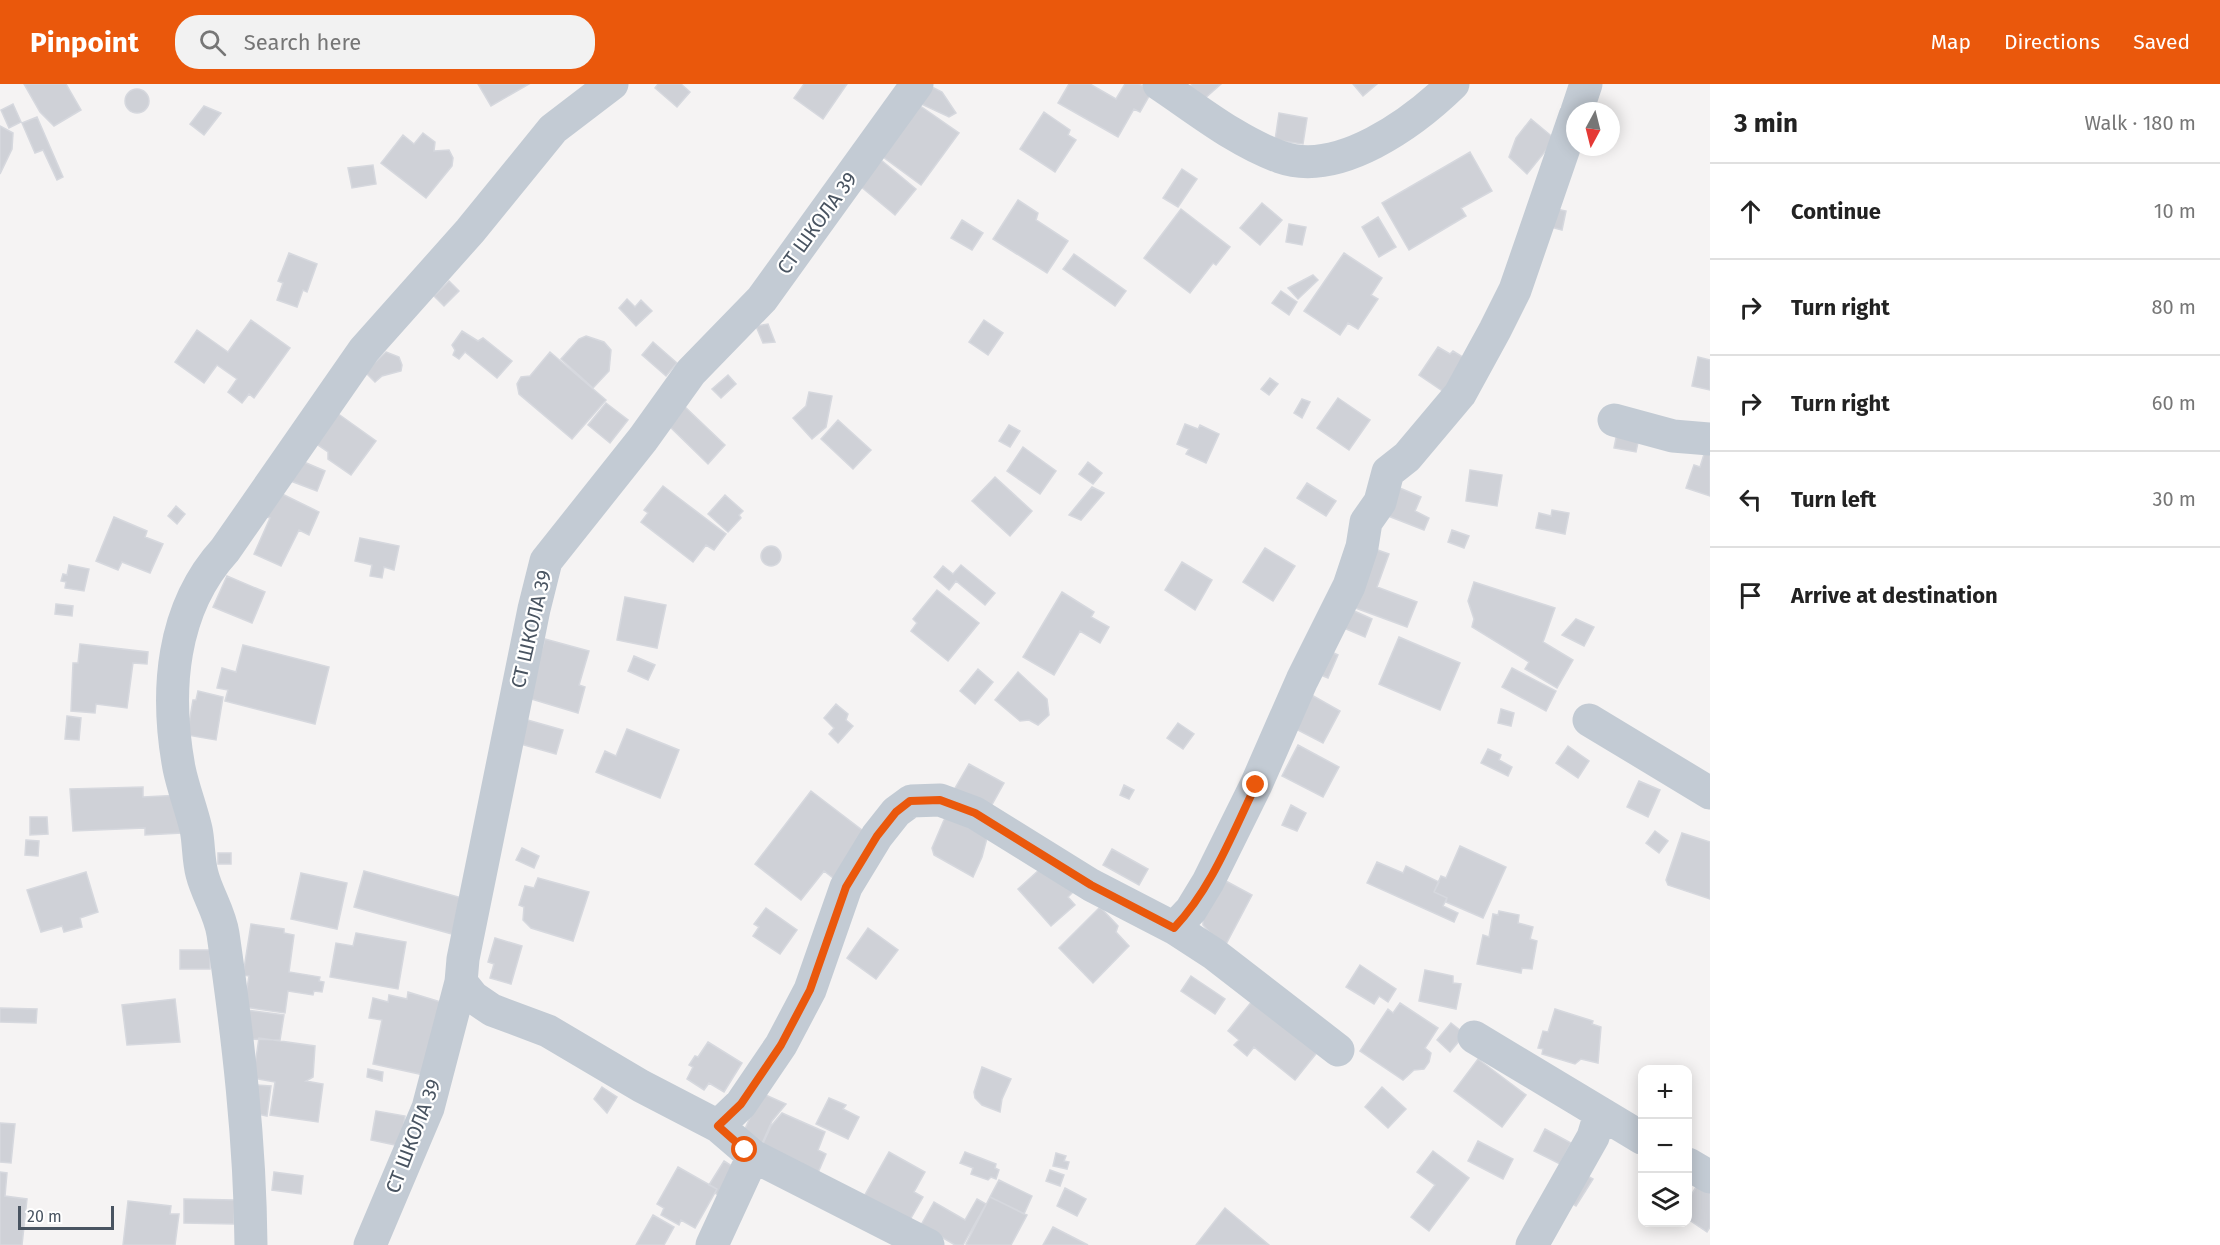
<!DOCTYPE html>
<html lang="en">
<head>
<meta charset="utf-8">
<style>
	:root { --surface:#fff; --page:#f2f2f2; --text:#222; --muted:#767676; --line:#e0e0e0; --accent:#ea580c }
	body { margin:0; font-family:"Fira Sans",sans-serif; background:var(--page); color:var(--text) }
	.controls { position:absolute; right:18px; bottom:18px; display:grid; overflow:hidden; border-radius:12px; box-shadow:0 3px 15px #0003 }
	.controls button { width:54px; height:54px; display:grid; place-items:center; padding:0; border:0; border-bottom:2px solid var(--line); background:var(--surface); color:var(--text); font:30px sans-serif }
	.compass { position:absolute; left:1566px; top:18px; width:54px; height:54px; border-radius:50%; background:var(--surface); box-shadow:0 3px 15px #0003; rotate:187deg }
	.scale { position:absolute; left:18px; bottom:15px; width:96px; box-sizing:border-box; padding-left:6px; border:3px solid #495461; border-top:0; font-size:16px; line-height:21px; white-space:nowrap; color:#495461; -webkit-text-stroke:4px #fff; paint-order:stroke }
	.stop { position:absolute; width:18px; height:18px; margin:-14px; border:4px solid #ea580c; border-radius:50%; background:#fff }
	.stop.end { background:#ea580c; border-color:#fff; box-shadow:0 2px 6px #0008 }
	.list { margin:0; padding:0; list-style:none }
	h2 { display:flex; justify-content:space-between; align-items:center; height:78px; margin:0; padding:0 24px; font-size:26px }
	h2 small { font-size:20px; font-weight:400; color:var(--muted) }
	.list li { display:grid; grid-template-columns:39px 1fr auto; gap:18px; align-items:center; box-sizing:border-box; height:96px; padding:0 24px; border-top:2px solid var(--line) }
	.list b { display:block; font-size:22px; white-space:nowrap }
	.list em { font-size:20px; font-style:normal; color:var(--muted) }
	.icon { flex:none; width:33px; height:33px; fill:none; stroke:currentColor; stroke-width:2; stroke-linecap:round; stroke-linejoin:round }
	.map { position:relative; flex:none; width:1710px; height:1161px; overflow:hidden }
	header { display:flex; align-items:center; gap:36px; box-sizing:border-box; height:84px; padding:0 30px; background:var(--accent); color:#fff }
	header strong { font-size:28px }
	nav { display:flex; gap:33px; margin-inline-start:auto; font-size:21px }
	.search { width:420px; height:54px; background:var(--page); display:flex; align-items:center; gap:15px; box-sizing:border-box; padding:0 21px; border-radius:24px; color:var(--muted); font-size:22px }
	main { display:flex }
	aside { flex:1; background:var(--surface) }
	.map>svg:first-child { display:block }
	.building { fill:#cfd1d7; stroke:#d6d8de; stroke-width:1.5 }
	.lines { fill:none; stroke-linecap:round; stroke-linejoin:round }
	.minor { stroke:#c3cbd4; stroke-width:33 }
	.route { stroke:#ea580c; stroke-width:8 }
	.labels { text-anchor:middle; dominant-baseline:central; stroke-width:4.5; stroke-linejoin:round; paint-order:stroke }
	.street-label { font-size:20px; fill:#495461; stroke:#fff }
</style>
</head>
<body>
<header>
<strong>Pinpoint</strong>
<div class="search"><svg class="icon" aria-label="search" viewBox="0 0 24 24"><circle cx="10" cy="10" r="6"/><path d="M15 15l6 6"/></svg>Search here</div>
<nav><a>Map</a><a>Directions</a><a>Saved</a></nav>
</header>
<main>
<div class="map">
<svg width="1710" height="1161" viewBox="0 0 1710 1161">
	<rect width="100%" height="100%" fill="#f5f3f3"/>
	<path class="building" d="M24 0H66L81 26 54 42 40 28Z
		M478 0H529L491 22Z
		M658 0H681L690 8 677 23 655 4Z
		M804 0H847L823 35 794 14Z
		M1069 0H1090L1116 15 1125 0H1139L1152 7 1140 28 1134 25 1118 53 1058 19Z
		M1193 0H1221L1203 16 1190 2Z
		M1353 0H1377L1363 12Z
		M928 1 942 8 956 29 949 33 919 19Z
		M125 17a12 12 0 1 1 24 0a12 12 0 1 1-24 0Z
		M916 19 959 49 921 101 879 70Z
		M13 20 21 38 9 44 1 26Z
		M204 22 221 29 204 51 190 40Z
		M1044 28 1070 46 1068 51 1076 56 1055 88 1020 65Z
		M1279 29 1307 34 1303 60 1275 56Z
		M37 33 63 93 57 96 43 66 35 69 22 39Z
		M1531 35 1555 55 1527 90 1509 73 1516 54Z
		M0 42 13 49 12 65 0 90Z
		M423 49 435 58 434 67 449 66 453 74 452 82 426 114 381 79 403 51 414 60Z
		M1470 68 1492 107 1461 124 1466 132 1409 166 1382 119Z
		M881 76 916 105 895 131 860 102Z
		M373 81 376 100 352 104 348 84Z
		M1182 85 1197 95 1178 123 1163 114Z
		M1018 116 1038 129 1036 136 1068 157 1047 189 993 155Z
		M1262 119 1282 136 1260 161 1240 144Z
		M1552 124 1566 127 1562 146 1547 142Z
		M1181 125 1230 163 1216 181 1213 179 1190 209 1144 174Z
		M1378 133 1396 163 1379 173 1362 143Z
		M962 136 983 149 972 166 951 154Z
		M1289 140 1306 143 1302 161 1286 158Z
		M289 169 317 180 307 208 303 206 297 223 277 216 283 199 278 197Z
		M1344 169 1382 194 1371 211 1378 215 1358 245 1348 239 1340 251 1304 227Z
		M1074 170 1126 207 1115 222 1063 185Z
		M1313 191 1318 196 1298 215 1288 204Z
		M449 197 459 207 444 222 434 212Z
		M1281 207 1297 218 1289 231 1272 219Z
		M627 215 635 223 641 216 652 227 636 242 619 224Z
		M251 236 290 264 254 314 249 310 242 319 228 308 237 295 217 281 204 299 175 278 197 246 228 268Z
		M984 236 1003 249 988 271 969 258Z
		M768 240 775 258 763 259 756 242Z
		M462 247 478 257 483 254 512 277 497 294 465 268 459 275 453 271 455 266 452 261Z
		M586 252 604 258 611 266 609 287 593 304 561 275 579 255Z
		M653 258 677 279 666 292 642 271Z
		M1438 263 1450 270 1453 267 1466 275 1444 308 1419 291Z
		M386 268 399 273 402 281 401 287 382 292 375 298 365 288Z
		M550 268 606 316 572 355 519 310 517 300 521 293 530 292Z
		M1698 273 1710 276V306L1692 302Z
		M728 291 736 300 721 314 712 305Z
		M1270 294 1278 300 1269 311 1261 305Z
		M809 308 832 312 826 343 812 355 793 334 806 322Z
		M1338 314 1370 336 1349 366 1317 344Z
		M1302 315 1310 318 1302 334 1294 329Z
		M606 319 628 336 610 359 588 341Z
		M683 321 725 361 708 380 666 339Z
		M337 329 376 357 351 391 328 375V368L315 359Z
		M838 336 871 366 853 385 821 355Z
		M1185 340 1198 345 1200 341 1219 350 1206 379 1186 370 1189 365 1177 360Z
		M1009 341 1020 347 1010 363 999 357Z
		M1618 344 1640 349 1636 368 1614 364Z
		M1023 363 1056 387 1040 410 1007 387Z
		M1705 367 1710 368V412L1686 404 1694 381 1700 383Z
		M297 375 325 387 317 407 288 396Z
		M1088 378 1102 389 1093 400 1079 390Z
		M1470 386 1502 391 1497 422 1466 417Z
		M995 393 1032 427 1010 452 972 417Z
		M1307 399 1336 417 1326 432 1297 414Z
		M663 402 726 450 714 466 706 461 693 478 641 438 648 429 644 426Z
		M1395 402 1421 413 1415 427 1429 434 1424 446 1383 430Z
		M1092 403 1104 409 1081 436 1069 431Z
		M276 407 319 428 309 451 299 446 281 482 254 470 270 434 264 432Z
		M725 411 743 427 739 431 741 434 728 448 708 430Z
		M176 422 185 430 177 440 168 432Z
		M1552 426 1569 429 1565 450 1536 444 1539 429 1551 432Z
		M114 433 147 447 145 453 163 460 150 489 122 478 118 486 96 477Z
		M1452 446 1469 452 1464 464 1448 458Z
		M360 454 399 462 394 486 384 483 382 494 370 492 372 481 355 477Z
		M761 472a10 10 0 1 1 20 0a10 10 0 1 1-20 0Z
		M1265 464 1295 482 1273 517 1243 498Z
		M1372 464 1389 470 1377 503 1417 518 1407 543 1350 522Z
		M1182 478 1212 496 1195 526 1165 506Z
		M69 481 89 485 84 507 65 504 66 498 61 497 63 490 67 491Z
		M961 481 995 509 985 521 956 497 949 506 934 493 943 482 953 490Z
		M227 492 265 508 252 539 213 523Z
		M1474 498 1555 524 1543 558 1573 576 1557 604 1525 585 1529 578 1472 543 1474 535 1468 517Z
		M937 506 979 539 948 577 911 547 917 539 913 535Z
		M1062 508 1094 528 1091 533 1109 543 1100 559 1080 547 1054 591 1023 573Z
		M625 513 666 521 657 564 617 556Z
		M56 520 73 522 72 532 55 530Z
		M1352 526 1372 535 1365 553 1344 544Z
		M1576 535 1594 543 1584 562 1562 551Z
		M1399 553 1460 579 1440 626 1379 600Z
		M545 555 589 567 579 601 585 603 578 629 528 614Z
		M80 560 148 568 147 580 133 579 127 624 96 620 95 629 71 627 73 579H78Z
		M243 561 329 583 315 640 225 617 228 606 217 604 222 584 236 588Z
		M1327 566 1338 571 1328 594 1316 589Z
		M634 572 655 581 648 596 628 587Z
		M1512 584 1556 607 1546 627 1502 603Z
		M978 585 993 598 975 620 960 607Z
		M1018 588 1047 615 1049 631 1038 641 1029 636 1020 637 995 616Z
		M198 607 223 613 216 656 187 651 193 616H196Z
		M1308 609 1340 627 1323 659 1290 642Z
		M836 620 848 630 846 636 853 642 838 659 829 650 834 644 824 634Z
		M1501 625 1514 629 1511 642 1498 639Z
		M67 632 81 634 79 656 65 655Z
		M524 635 563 646 556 670 517 659Z
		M1178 639 1194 650 1183 665 1167 654Z
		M627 645 679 666 660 714 596 688 605 667 616 672Z
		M1298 661 1339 683 1323 713 1282 692Z
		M1568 662 1589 677 1578 694 1556 679Z
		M1488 665 1501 671 1499 676 1512 683 1508 692 1481 679Z
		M969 680 1004 699 989 726 954 706Z
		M1639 697 1660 706 1648 733 1627 723Z
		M1124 701 1134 706 1129 715 1120 711Z
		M143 703V713L181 711 182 749 145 751V744L73 747 70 705Z
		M811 707 871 753 837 797 824 787 801 816 755 780Z
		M1291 721 1306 729 1297 747 1282 741Z
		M950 732 987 754 982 773 973 793 934 771 932 764 944 736Z
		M30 733H47L48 750 30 751Z
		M1655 747 1668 757 1659 769 1646 759Z
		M1682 749 1710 758V815L1668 801 1666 796Z
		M26 756 39 757 38 772 25 771Z
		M1460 762 1506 783 1483 834 1446 818 1447 814 1434 808 1441 792 1446 794Z
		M522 764 539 772 534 784 516 776Z
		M1112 765 1148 785 1139 801 1103 781Z
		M218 769H231V780H218Z
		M1050 776 1076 805 1068 813 1075 821 1051 842 1018 805Z
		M1377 778 1403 789 1406 782 1439 798 1434 808 1447 814 1443 822 1458 829 1454 838 1367 799Z
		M364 787 462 814 452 850 354 823Z
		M86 788 98 828 80 834 82 843 64 848 62 842 41 848 27 806Z
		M301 789 347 799 337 845 291 835Z
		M538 794 589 808 573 857 531 844 523 836 524 823 519 821 525 802 534 804Z
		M1224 796 1252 811 1224 864 1203 841V835Z
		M1100 823 1118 842 1116 848 1129 862 1093 899 1059 864Z
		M766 824 797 846 780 870 753 852 759 843 754 840Z
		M1499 827 1519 831 1518 839 1533 843 1530 855 1537 857 1532 885 1522 884 1521 889 1477 880 1483 851 1489 853 1493 830 1498 831Z
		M251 840 284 845V849L294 851 289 888 320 893 319 897 324 898 322 908 314 907 313 911 288 907 285 929 244 923 249 892 243 891Z
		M868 844 898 866 876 895 847 874Z
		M356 849 406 858 398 905 330 893 336 859 353 862Z
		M495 854 522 862 511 900 490 894 494 880 488 878Z
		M180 866H210V885H180Z
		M1360 881 1396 905 1388 918 1379 912 1374 920 1346 903Z
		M1425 886 1453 892V899L1461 900 1456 925 1419 917Z
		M1191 892 1225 915 1215 930 1181 907Z
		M408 908 444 919 424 991 373 980 382 936 369 934 373 914 388 918 389 911 407 915Z
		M1257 911 1319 966 1295 996 1254 963 1247 972 1234 961 1239 956 1228 947Z
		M175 915 180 958 127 961 122 921Z
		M1400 919 1438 944 1425 964 1431 969 1429 978 1424 985 1414 986 1403 996 1360 967 1388 925 1393 929Z
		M0 924 37 925 36 939 0 938Z
		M1555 925 1593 937 1592 940 1601 943 1598 979 1581 975 1575 980 1542 970 1543 965 1538 964 1543 947 1548 948Z
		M246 926 284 931 280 956 242 955Z
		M1451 939 1465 950 1450 968 1437 956Z
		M259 954 315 962 313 993 306 997 323 1000 318 1038 270 1031 275 998 253 994Z
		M708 958 742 979 724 1008 709 999 704 1006 687 995 693 983 689 981 695 972 698 973Z
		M1478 975 1526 1011 1502 1043 1454 1007Z
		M982 983 1011 995 1002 1015 1000 1028 982 1021 975 1014 974 1008Z
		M368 985 383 988 382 997 367 993Z
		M256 1001 271 1002 267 1032 253 1029Z
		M602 1003 617 1013 607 1029 594 1015Z
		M1382 1003 1406 1025 1388 1044 1365 1023Z
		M761 1009 786 1020 772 1037 760 1064 740 1056Z
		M829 1014 846 1021 843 1025 859 1033 848 1055 816 1040Z
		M376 1027 405 1032 400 1062 371 1056Z
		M782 1029 825 1048 818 1066 826 1070 817 1091 760 1066 771 1042Z
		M0 1039 15 1040 11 1079 0 1078Z
		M1545 1045 1571 1059 1560 1080 1534 1067Z
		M1478 1057 1513 1075 1503 1095 1468 1077Z
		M1433 1067 1469 1094 1429 1147 1411 1133 1435 1101 1417 1088Z
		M889 1068 925 1088 914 1108 923 1113 907 1141 862 1116Z
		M965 1068 996 1080 995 1084 999 1086 996 1095 991 1093 988 1096 971 1090 973 1084 960 1079Z
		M1056 1069 1066 1072 1064 1077 1069 1078 1067 1085 1053 1082Z
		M724 1077 741 1088 724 1115 715 1109 717 1105 709 1101Z
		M678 1083 717 1105 695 1144 681 1136 679 1141 661 1131 664 1124 657 1120Z
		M1050 1086 1064 1091 1060 1102 1046 1097Z
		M0 1088 7 1089 5 1112 27 1115 22 1161H0Z
		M274 1088 303 1092 301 1110 272 1106Z
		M1582 1089 1593 1095 1576 1122 1566 1116Z
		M1701 1095 1710 1101V1143L1707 1148 1688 1135V1116Z
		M999 1096 1032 1112 1024 1130 990 1113Z
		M1065 1104 1086 1115 1077 1132 1057 1122Z
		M990 1113 1027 1131 1011 1161H968L966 1160Z
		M184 1115 235 1116 234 1140 184 1139Z
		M977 1115 986 1120 963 1161H955L921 1141 934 1118 965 1136Z
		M128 1117 171 1122 170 1130H179L175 1161H123Z
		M1225 1124 1269 1161H1196Z
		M653 1131 674 1143 664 1161H636Z
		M1053 1143 1088 1161H1043Z"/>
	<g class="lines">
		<path class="minor" d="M1159 0C1198 26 1236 57 1280 73 1339 94 1414 38 1453 0
			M1577 27 1586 0
			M1614 336 1673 352 1710 355
			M1589 636 1710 709
			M1174 844 1191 826 1208 798 1256 701 1302 596 1349 502 1362 463 1366 438 1380 418 1388 388 1407 373 1460 310 1495 246 1515 206 1575 32
			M461 898 473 913 492 926 548 947 641 1002 718 1042 753 1072 928 1161
			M1474 953 1642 1054
			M718 1042 741 1020 781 961 810 906 846 803 877 752 896 728 911 717 940 716 975 729 1091 801 1174 844 1214 870 1338 966
			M1688 1080 1710 1093
			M251 1161C250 1056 238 953 223 850 220 829 207 810 202 790 198 775 199 759 196 745 191 724 183 704 179 684 165 608 171 525 225 466L364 266 470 147 553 45 612 0
			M370 1161 428 1024 461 898 463 875 534 525 546 477 643 355 691 288 762 215 917 0
			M712 1161 753 1072
			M1532 1161 1593 1053 1600 1030"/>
	</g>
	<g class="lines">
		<path class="route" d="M745 1066 718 1042 741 1020 781 961 810 906 846 803 877 752 896 728 910 717 940 716 975 729 1091 801 1174 844C1212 804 1232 750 1256 701"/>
	</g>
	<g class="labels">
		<g class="street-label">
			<text transform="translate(817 139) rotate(-54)">СТ ШКОЛА 39</text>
			<text transform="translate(531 545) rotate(-77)">СТ ШКОЛА 39</text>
			<text transform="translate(413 1052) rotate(-69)">СТ ШКОЛА 39</text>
		</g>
	</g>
</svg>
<div class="controls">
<button>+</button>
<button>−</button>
<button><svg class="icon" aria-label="layers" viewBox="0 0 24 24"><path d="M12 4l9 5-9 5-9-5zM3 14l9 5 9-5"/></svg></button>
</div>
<svg class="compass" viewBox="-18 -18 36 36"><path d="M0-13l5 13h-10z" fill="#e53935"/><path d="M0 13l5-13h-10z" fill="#767676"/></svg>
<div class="scale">20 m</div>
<div class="stop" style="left:745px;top:1066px"></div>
<div class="stop end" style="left:1256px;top:701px"></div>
</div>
<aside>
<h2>3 min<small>Walk · 180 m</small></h2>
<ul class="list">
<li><svg class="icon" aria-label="ahead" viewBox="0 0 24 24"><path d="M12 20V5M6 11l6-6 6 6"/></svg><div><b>Continue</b></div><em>10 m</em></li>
<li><svg class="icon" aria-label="right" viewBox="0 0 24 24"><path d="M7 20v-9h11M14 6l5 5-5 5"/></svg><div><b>Turn right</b></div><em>80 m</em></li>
<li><svg class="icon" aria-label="right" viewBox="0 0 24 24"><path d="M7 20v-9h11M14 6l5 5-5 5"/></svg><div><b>Turn right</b></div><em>60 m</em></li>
<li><svg class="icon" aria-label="left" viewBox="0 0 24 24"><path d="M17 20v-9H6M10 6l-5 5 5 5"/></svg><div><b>Turn left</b></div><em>30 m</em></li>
<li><svg class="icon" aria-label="arrive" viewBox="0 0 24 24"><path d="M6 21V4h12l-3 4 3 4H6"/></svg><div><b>Arrive at destination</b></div></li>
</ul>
</aside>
</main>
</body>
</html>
